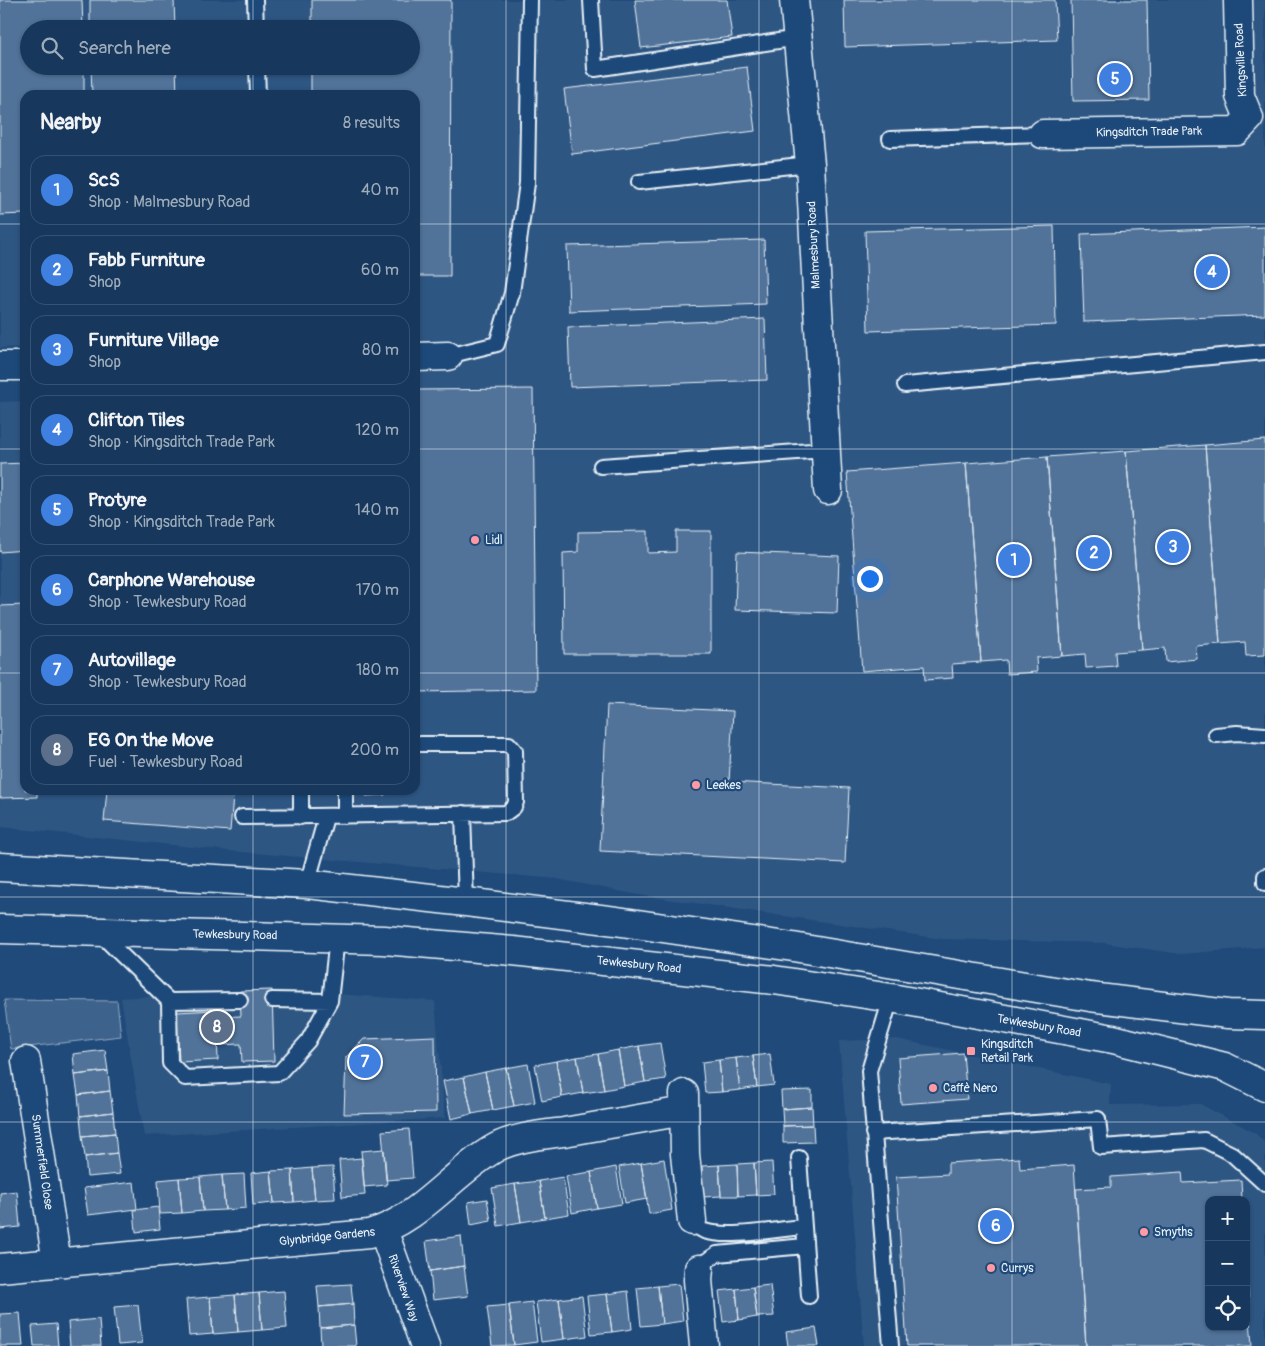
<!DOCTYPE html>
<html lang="en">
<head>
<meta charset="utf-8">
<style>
	:root { --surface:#17385c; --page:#244365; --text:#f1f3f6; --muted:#9eacbb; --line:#365272; --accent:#8bbbb9 }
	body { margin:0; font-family:Pangolin,sans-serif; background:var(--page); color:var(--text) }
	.controls { position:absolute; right:15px; bottom:15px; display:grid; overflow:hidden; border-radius:10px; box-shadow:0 1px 4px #0004 }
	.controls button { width:45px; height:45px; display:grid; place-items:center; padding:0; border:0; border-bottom:1px solid var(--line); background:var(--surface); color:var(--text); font:25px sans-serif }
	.you { position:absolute; left:869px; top:578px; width:18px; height:18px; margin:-12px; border:4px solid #fff; border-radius:50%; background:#1a73e8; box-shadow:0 0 0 8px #1a73e833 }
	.badge { display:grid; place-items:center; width:32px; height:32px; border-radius:50%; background:var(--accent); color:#fff; font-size:16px; font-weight:700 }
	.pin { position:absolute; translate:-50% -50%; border:2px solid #fff; box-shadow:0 1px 5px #0006 }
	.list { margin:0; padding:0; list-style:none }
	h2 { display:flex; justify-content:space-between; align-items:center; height:65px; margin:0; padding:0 20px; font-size:21px }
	h2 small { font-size:16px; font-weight:400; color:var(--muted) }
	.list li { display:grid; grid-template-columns:32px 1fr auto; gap:15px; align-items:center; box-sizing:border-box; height:70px; margin:0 10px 10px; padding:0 10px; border:1px solid var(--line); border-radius:15px }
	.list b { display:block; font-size:19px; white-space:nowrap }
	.list p { margin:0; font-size:16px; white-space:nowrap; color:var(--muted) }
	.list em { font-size:16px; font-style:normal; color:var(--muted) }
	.icon { flex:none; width:28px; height:28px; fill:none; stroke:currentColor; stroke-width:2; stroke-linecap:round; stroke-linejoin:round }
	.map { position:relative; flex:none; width:1265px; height:1346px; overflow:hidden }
	.search { position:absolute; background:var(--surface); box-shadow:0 1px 4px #0004; left:20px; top:20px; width:400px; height:55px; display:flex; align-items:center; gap:12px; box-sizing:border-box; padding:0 18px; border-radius:28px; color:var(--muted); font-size:19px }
	.panel { position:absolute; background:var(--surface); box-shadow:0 1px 4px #0004; left:20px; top:90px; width:400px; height:705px; border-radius:15px }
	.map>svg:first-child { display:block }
	.built { fill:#2e5683; fill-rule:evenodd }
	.green { fill:#3c628c; stroke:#92aac2 }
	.building { fill:#517399; stroke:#e8f1f8 }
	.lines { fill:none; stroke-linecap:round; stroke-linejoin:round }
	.service-casing { stroke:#e8f1f8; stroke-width:18 }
	.minor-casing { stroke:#e8f1f8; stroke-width:31 }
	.trunk-casing { stroke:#e8f1f8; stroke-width:31 }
	.service { stroke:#1f4a7a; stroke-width:14 }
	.minor { stroke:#1f4a7a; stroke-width:28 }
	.trunk { stroke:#1f4a7a; stroke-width:28 }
	.grid { fill:none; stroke:#e8f1f8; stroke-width:1; stroke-opacity:0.55 }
	.poi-dot { fill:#ff9aa2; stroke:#1f4a7a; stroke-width:2 }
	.labels { text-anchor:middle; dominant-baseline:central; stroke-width:4.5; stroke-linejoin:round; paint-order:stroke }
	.street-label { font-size:12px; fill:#e8f1f8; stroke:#1f4a7a }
	.poi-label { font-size:12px; fill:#e8f1f8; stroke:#1f4a7a; text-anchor:start }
</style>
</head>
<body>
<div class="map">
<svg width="1265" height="1346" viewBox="0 0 1265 1346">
	<rect width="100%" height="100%" fill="#1f4a7a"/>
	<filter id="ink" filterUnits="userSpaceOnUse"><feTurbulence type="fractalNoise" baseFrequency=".02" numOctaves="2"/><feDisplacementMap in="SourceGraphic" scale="10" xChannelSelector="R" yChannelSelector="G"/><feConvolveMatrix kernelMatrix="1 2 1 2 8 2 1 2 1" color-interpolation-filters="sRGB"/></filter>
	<g filter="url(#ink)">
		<path class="built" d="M0 0H1265V947L1181 954 1104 943 943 939 639 895 557 879 230 851 0 827V402L25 401V790H415V95H25V347L0 348ZM29 29H411V66H29Z
			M266 989 435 1001 445 1118 144 1136 121 998Z
			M897 1039 1111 1084 1110 1105 1200 1104 1255 1133 1265 1143V1346H864L839 1041ZM1209 1200H1246V1327H1209Z"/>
		<path class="green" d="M4 1000 117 1001 121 1036 11 1049Z"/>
		<path class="building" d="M0 0H82L83 29H29V66H84V95H25V214L0 215Z
			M90 0H174L175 29H90Z
			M312 0H451L450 276H415V95H311V66H411V29H312Z
			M635 0H727L732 37 641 48Z
			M844 0H1055L1057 40 845 47Z
			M1071 0H1147L1149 100 1073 101Z
			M91 66H176L177 95H92Z
			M747 67 755 131 572 154 564 89Z
			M1054 226 1056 325 868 331 865 231Z
			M1265 227V315L1084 322 1081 234Z
			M764 240 766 304 569 311 567 246Z
			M765 319 767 380 570 387 568 327Z
			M533 389 536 690 415 692V390Z
			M1265 440V655L1246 656 1245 642 1220 644 1205 445Z
			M1205 445 1220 644 1196 646 1197 659 1166 662 1165 648 1142 650 1126 451Z
			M1126 451 1142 650 1115 652 1116 666 1086 668 1085 654 1062 656 1047 457Z
			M1047 457 1062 656 1036 658 1037 672 1007 674 1006 660 981 662 966 463Z
			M25 463V550L0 552V464Z
			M966 463 981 662 952 664 953 678 925 680 924 666 862 671 847 472Z
			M648 531V553L676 552V531H711V654H564L563 553 578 552V532Z
			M737 552 839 556 837 613 735 610Z
			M25 605V790H37V797L0 798V606Z
			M607 705 733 711 729 782 849 788 845 863 600 851Z
			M107 790H231V796H233L230 831 104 821Z
			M366 790H385V795L366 796Z
			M272 990 274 1061 242 1062 241 1044 218 1045 217 1017 241 1016 240 991Z
			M216 1010 218 1060 179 1062 177 1012Z
			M435 1036 436 1112 344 1114 346 1057 364 1039Z
			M660 1043 666 1079 645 1082 639 1046Z
			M639 1046 645 1082 624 1086 618 1050Z
			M105 1050 108 1071 75 1075 73 1054Z
			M618 1050 624 1086 604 1090 598 1054Z
			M963 1053 967 1099 901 1104 898 1058Z
			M598 1054 604 1090 583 1093 577 1057Z
			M770 1054 774 1085 757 1087 753 1056Z
			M753 1056 757 1087 740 1090 736 1058Z
			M577 1057 583 1093 562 1097 556 1061Z
			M736 1058 740 1090 722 1092 719 1060Z
			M719 1060 722 1092 705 1093 702 1062Z
			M556 1061 562 1097 542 1101 535 1065Z
			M528 1064 535 1102 514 1106 506 1068Z
			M506 1068 514 1106 493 1110 485 1072Z
			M108 1071 110 1091 78 1095 75 1075Z
			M485 1072 493 1110 472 1114 464 1077Z
			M464 1077 472 1114 451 1119 443 1081Z
			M812 1090V1107L782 1109 781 1091Z
			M110 1091 113 1112 80 1116 78 1095Z
			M812 1107 813 1125 783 1126 782 1109Z
			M113 1112 115 1133 82 1136 80 1116Z
			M813 1125 814 1142 783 1143V1126Z
			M409 1129 413 1178 386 1180 382 1131Z
			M115 1133 117 1153 85 1157 82 1136Z
			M384 1149 387 1185 364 1187 361 1151Z
			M117 1153 120 1174 87 1177 85 1157Z
			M362 1158 365 1195 342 1197 339 1160Z
			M1019 1158 1020 1169 1074 1165 1086 1346H907L896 1177 948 1174V1163Z
			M664 1159 672 1210 649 1214 641 1163Z
			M772 1162 774 1194 756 1195 754 1163Z
			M641 1163 647 1199 625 1203 619 1167Z
			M754 1163 756 1195 738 1196 737 1164Z
			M737 1164 738 1196H721L719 1165Z
			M719 1165 721 1196 703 1197 702 1166Z
			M333 1167 335 1199 315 1200 312 1168Z
			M616 1167 622 1204 597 1208 591 1172Z
			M312 1168 315 1200 294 1202 292 1170Z
			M292 1170 294 1202 274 1203 271 1171Z
			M271 1171 274 1203 253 1205 251 1173Z
			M591 1172 597 1208 572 1213 566 1176Z
			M1182 1172 1183 1183 1241 1180 1242 1200H1209V1327H1246V1264L1252 1346H1086L1076 1189 1111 1187V1177Z
			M244 1174 246 1208 225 1210 222 1175Z
			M222 1175 225 1210 203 1211 200 1177Z
			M200 1177 203 1211 182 1213 179 1178Z
			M563 1177 569 1214 545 1218 539 1181Z
			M179 1178 182 1213 160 1214 158 1180Z
			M539 1181 545 1218 521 1222 515 1184Z
			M134 1182 137 1209 88 1215 84 1188Z
			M515 1184 521 1222 498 1226 492 1188Z
			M17 1191 20 1227 0 1229V1193Z
			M487 1199 491 1221 471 1225 468 1202Z
			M158 1207 160 1229 136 1232 134 1210Z
			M461 1236 464 1266 430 1271 426 1241Z
			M464 1266 468 1296 433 1300 430 1271Z
			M351 1284 353 1304 319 1307 317 1286Z
			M679 1284 683 1321 662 1324 658 1286Z
			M770 1285 774 1316 757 1317 753 1287Z
			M658 1286 662 1324 641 1326 637 1288Z
			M753 1287 757 1317 739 1320 736 1289Z
			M736 1289 739 1320 723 1322 719 1291Z
			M284 1291 287 1328 262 1330 259 1293Z
			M628 1291 632 1329 612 1332 607 1294Z
			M259 1293 262 1330 238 1332 235 1295Z
			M607 1294 612 1332 591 1334 587 1296Z
			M235 1295 238 1332 213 1334 210 1297Z
			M582 1296 587 1336 564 1339 559 1299Z
			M210 1297 213 1334 189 1336 186 1299Z
			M559 1299 564 1339 541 1342 536 1302Z
			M532 1302 537 1342 514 1345 509 1305Z
			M353 1304 354 1325 320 1328 319 1307Z
			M138 1305 142 1343 118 1345 114 1307Z
			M509 1305 514 1345 492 1346 487 1307Z
			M20 1313 23 1346H0V1314Z
			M99 1319 101 1346H70L68 1322Z
			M56 1324 58 1346H34L32 1326Z
			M354 1325 356 1346H321L320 1328Z
			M816 1328 819 1346H788L786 1332Z"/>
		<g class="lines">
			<defs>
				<path id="service" d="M255 0 256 29
					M591 0 595 69 798 38
					M257 66 258 95
					M890 139 1043 134
					M639 182 810 164
					M448 356 497 344 512 293 527 183 530 0
					M905 385 1265 352
					M601 466 825 450
					M1216 735 1237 733 1265 735
					M345 790V816
					M463 813 466 902
					M242 817 506 813 514 807 516 802 515 751 509 744H415
					M301 817V790
					M1265 876V883
					M307 884 326 817
					M99 933 169 1001 240 1000
					M272 1000 330 1001 337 938
					M169 1001 170 1063 185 1078 279 1073 308 1041 330 1001
					M873 1133 1098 1119 1101 1147 1204 1140 1232 1154 1265 1184
					M799 1158 809 1296
					M692 1221C696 1226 699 1229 704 1231 731 1239 776 1229 804 1227
					M699 1269 703 1263 717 1254 805 1246
					M891 1346 869 1071 891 998"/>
				<path id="minor" d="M794 0 810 164 828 490
					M1238 0 1240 96 1249 118
					M1043 134 1237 131 1249 118
					M415 357 448 356
					M0 366H25
					M26 1061 57 1263
					M684 1094 685 1154 692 1221
					M383 1230 425 1346
					M0 1268 369 1234C421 1220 452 1172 497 1147 517 1137 542 1135 564 1132 604 1125 644 1118 684 1111
					M699 1269 698 1280 704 1346"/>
				<path id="trunk" d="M0 867 307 884 466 902 616 921 793 947 1090 997 1228 1014 1265 1015
					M0 929 384 940 513 951 774 980 891 998 1113 1039 1225 1067 1265 1087"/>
			</defs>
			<use href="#service" class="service-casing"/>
			<use href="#minor" class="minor-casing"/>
			<use href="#trunk" class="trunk-casing"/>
			<use href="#service" class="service"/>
			<use href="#minor" class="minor"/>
			<use href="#trunk" class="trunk"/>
		</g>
	</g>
	<path class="grid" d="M253 0V29M506 0V1346M759 0V1346M1012 0V1346M253 66V95M0 224H25M415 224H1265M0 449H25M415 449H1265M0 673H25M415 673H1265M253 790V1346M0 897H1265M0 1122H1265"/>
	<g class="poi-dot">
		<circle cx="475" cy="540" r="5"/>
		<circle cx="696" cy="785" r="5"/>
		<rect x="966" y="1046" width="10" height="10" rx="2.5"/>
		<circle cx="933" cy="1088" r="5"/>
		<circle cx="1144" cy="1232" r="5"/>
		<circle cx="991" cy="1268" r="5"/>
	</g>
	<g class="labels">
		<g class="street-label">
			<text transform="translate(1241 60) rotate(-93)">Kingsville Road</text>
			<text transform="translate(1149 132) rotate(-1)">Kingsditch Trade Park</text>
			<text transform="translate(814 245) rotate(-93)">Malmesbury Road</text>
			<text transform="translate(235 935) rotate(1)">Tewkesbury Road</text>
			<text transform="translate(639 965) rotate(6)">Tewkesbury Road</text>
			<text transform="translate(1039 1026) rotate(10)">Tewkesbury Road</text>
			<text transform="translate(42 1162) rotate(82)">Summerfield Close</text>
			<text transform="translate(327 1237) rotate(-6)">Glynbridge Gardens</text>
			<text transform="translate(403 1288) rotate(71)">Riverview Way</text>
		</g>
		<g class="poi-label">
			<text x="485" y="540">Lidl</text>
			<text x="706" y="785">Leekes</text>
			<text x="981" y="1044">Kingsditch<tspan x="981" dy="14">Retail Park</tspan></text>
			<text x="943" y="1088">Caffè Nero</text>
			<text x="1154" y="1232">Smyths</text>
			<text x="1001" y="1268">Currys</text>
		</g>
	</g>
</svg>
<div class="controls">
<button>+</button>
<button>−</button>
<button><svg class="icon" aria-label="locate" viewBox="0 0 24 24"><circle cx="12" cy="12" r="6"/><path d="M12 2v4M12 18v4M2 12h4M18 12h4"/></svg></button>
</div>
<div class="you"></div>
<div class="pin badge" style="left:1014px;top:560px;background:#3f7fe0">1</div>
<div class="pin badge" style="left:1094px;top:553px;background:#3f7fe0">2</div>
<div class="pin badge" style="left:1173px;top:547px;background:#3f7fe0">3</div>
<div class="pin badge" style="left:1212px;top:272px;background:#3f7fe0">4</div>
<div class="pin badge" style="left:1115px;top:79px;background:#3f7fe0">5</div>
<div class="pin badge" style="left:996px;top:1226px;background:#3f7fe0">6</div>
<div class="pin badge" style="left:365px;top:1062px;background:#3f7fe0">7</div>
<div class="pin badge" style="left:217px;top:1027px;background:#5c6f8a">8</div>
<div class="search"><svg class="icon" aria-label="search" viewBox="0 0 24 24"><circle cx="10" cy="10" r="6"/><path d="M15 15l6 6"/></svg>Search here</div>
<section class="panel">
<h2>Nearby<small>8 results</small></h2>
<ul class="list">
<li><span class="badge" style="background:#3f7fe0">1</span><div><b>ScS</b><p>Shop · Malmesbury Road</p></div><em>40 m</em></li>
<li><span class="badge" style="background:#3f7fe0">2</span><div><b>Fabb Furniture</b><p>Shop</p></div><em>60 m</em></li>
<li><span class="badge" style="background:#3f7fe0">3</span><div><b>Furniture Village</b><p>Shop</p></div><em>80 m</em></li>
<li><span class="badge" style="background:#3f7fe0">4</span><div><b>Clifton Tiles</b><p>Shop · Kingsditch Trade Park</p></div><em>120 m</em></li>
<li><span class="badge" style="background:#3f7fe0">5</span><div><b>Protyre</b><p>Shop · Kingsditch Trade Park</p></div><em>140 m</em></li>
<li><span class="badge" style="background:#3f7fe0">6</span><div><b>Carphone Warehouse</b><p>Shop · Tewkesbury Road</p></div><em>170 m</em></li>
<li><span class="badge" style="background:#3f7fe0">7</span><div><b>Autovillage</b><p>Shop · Tewkesbury Road</p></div><em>180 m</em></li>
<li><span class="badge" style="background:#5c6f8a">8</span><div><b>EG On the Move</b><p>Fuel · Tewkesbury Road</p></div><em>200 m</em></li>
</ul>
</section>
</div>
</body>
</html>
